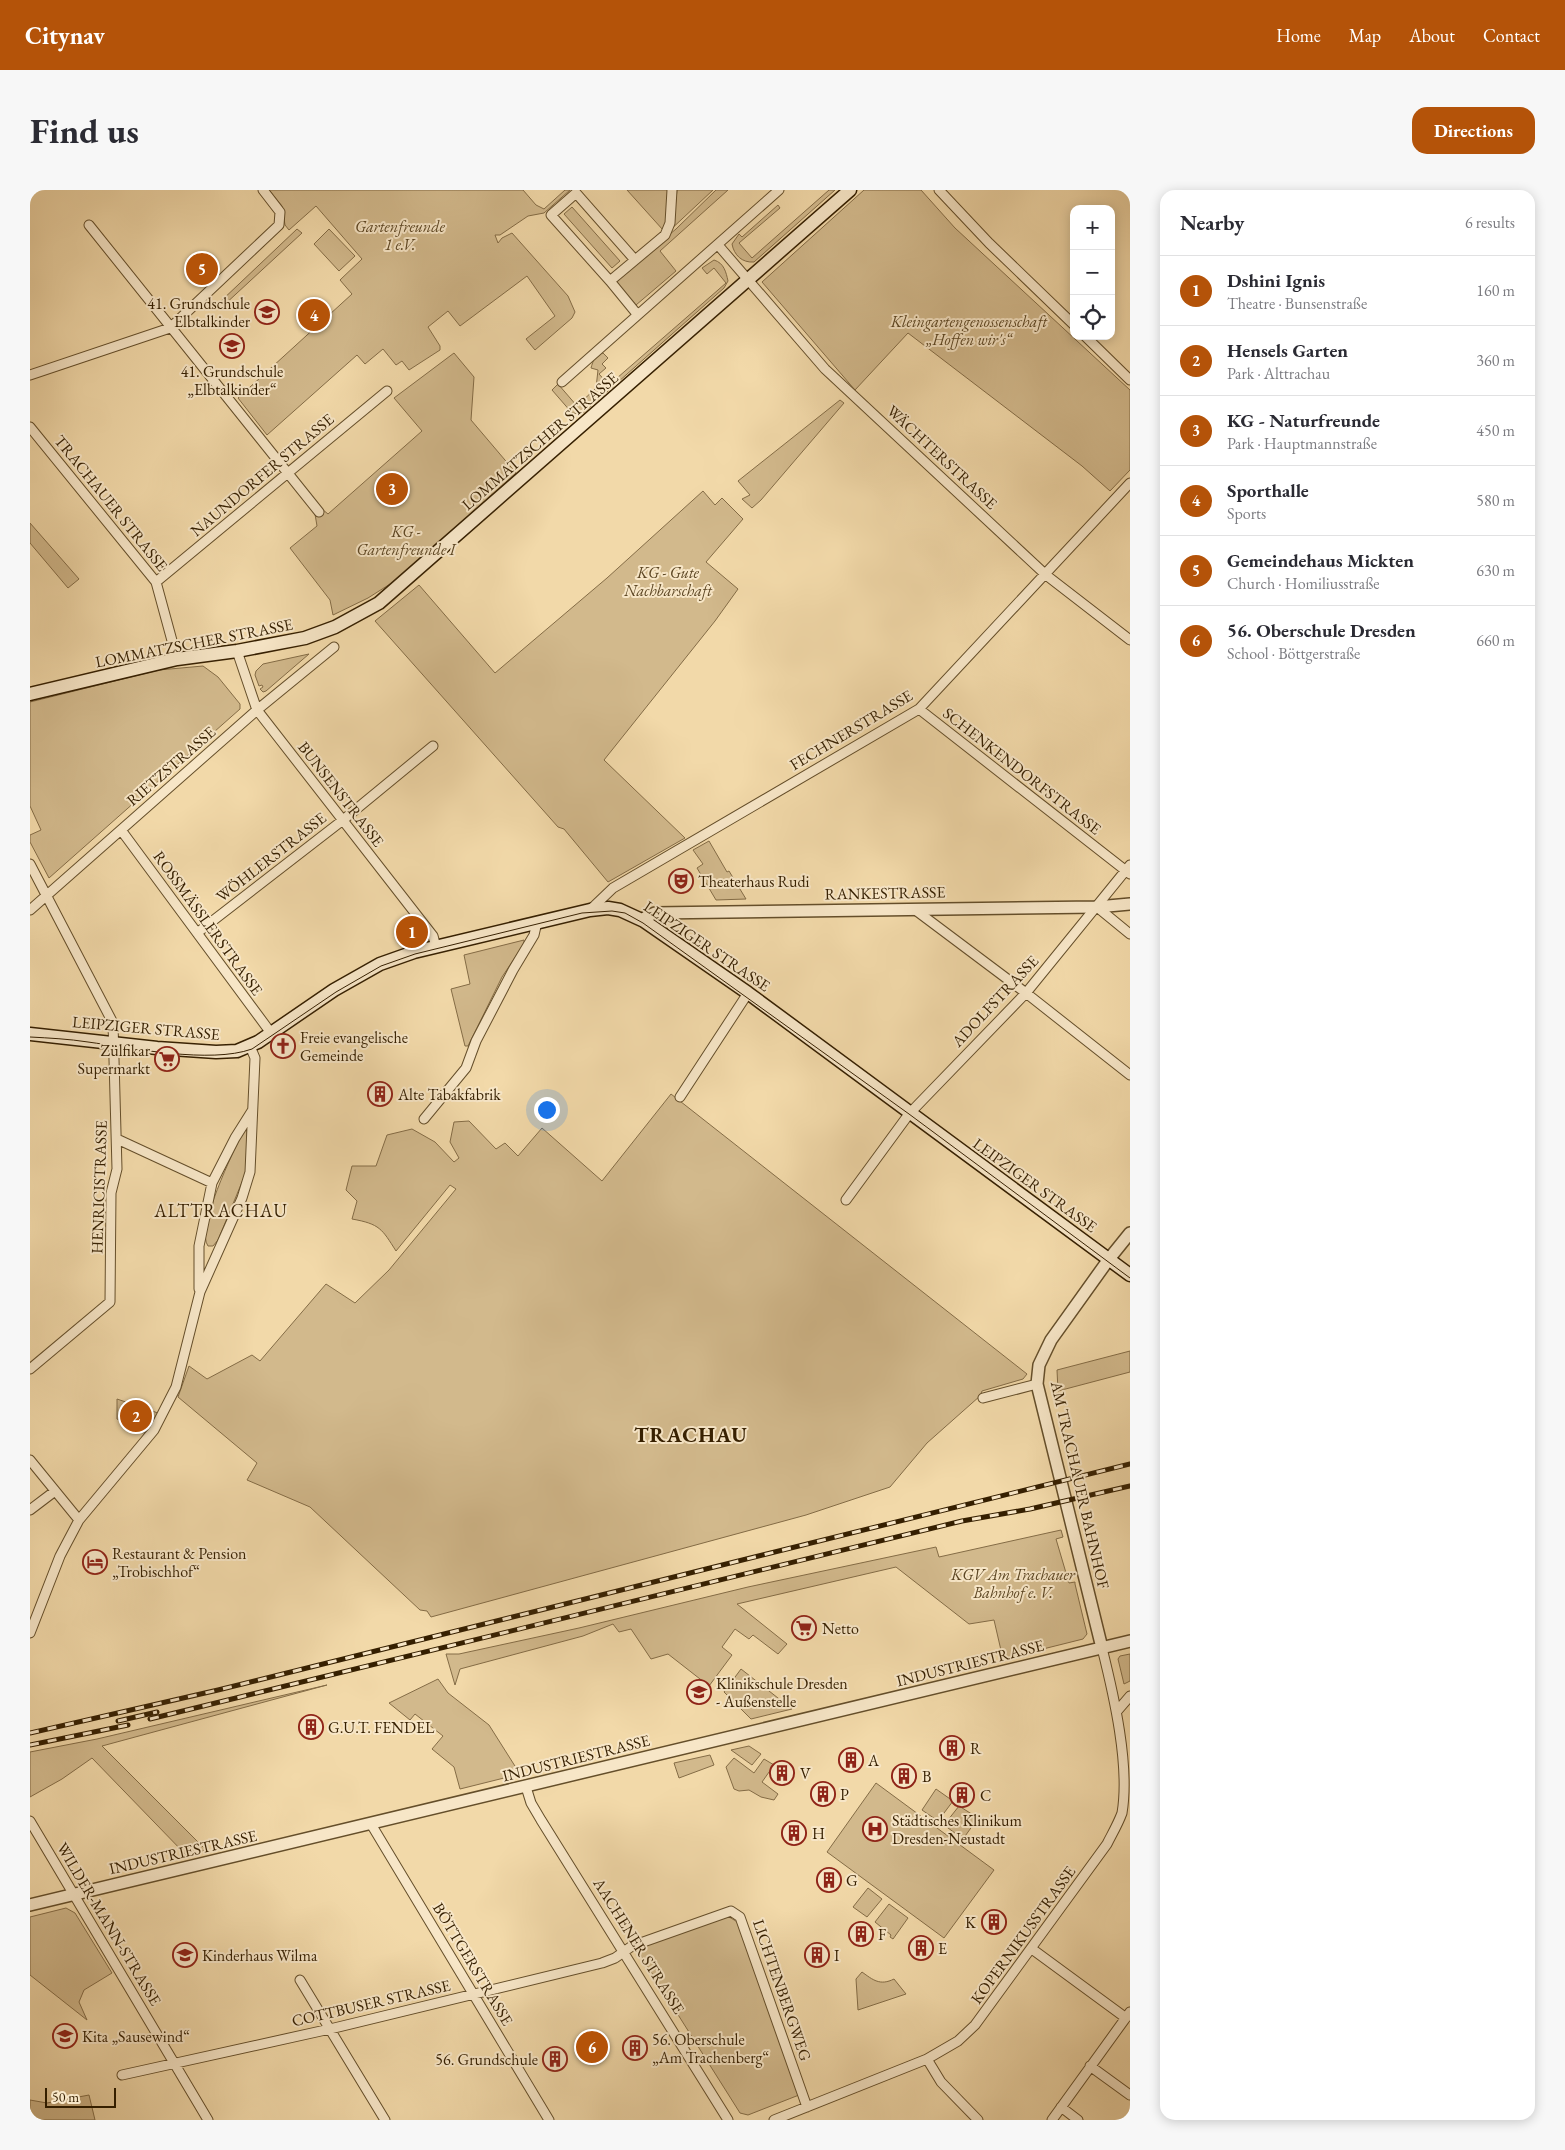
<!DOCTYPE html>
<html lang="en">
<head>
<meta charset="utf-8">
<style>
	:root { --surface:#fff; --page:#f7f7f7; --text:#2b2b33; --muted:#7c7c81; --line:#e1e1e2; --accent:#b45309 }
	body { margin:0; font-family:"EB Garamond",serif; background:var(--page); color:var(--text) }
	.controls { position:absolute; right:15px; top:15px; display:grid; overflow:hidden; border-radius:10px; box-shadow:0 2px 12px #0003 }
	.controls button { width:45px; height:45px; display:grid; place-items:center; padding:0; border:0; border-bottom:1px solid var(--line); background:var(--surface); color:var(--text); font:25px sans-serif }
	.scale { position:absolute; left:15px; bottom:12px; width:71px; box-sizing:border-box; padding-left:5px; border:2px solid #351f00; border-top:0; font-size:14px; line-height:18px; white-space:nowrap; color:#351f00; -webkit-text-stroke:4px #f7e6c7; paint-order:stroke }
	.you { position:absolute; left:516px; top:919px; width:18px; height:18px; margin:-12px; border:4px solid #fff; border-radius:50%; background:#1a73e8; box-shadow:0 0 0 8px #1a73e833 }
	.badge { display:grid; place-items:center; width:32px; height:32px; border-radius:50%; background:var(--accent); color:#fff; font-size:16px; font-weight:700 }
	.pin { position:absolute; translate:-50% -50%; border:2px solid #fff; box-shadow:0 1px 5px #0006 }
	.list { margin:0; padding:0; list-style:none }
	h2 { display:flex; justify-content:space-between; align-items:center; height:65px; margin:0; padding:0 20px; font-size:21px }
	h2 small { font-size:16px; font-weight:400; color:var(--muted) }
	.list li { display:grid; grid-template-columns:32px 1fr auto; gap:15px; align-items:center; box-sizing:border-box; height:70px; padding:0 20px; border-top:1px solid var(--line) }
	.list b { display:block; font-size:19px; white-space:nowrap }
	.list p { margin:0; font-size:16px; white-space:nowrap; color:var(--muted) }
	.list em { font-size:16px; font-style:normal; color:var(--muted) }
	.icon { flex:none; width:28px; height:28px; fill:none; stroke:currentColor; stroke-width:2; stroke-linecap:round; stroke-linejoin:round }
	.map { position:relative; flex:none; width:1100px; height:1930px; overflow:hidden; border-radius:15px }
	header { display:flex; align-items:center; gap:30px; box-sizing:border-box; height:70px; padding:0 25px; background:var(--accent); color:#fff }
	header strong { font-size:24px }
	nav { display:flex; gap:28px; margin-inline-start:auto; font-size:18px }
	.intro { display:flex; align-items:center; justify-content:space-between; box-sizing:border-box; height:120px; padding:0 30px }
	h1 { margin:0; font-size:35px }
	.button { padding:12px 22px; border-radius:15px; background:var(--accent); color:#fff; font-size:18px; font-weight:700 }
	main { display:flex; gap:30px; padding:0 30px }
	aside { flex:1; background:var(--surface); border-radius:15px; box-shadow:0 2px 12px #0003 }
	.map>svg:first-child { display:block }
	.green { fill:#d2b98c; stroke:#846c46 }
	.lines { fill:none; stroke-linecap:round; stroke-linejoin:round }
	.minor-casing { stroke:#644e2a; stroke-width:11 }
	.tertiary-casing { stroke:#644e2a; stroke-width:14 }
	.secondary-casing { stroke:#351f00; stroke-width:15 }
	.minor { stroke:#f7e6c7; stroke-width:9 }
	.tertiary { stroke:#f7e6c7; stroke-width:11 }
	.secondary { stroke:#f7e6c7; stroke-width:12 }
	.tram { stroke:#351f00; stroke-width:1 }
	.rail-casing { stroke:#351f00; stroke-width:5 }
	.rail { stroke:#f7e6c7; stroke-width:3; stroke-dasharray:9; stroke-linecap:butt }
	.labels { text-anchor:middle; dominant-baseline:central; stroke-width:4; stroke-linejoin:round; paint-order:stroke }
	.park-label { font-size:16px; font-style:italic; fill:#5c4623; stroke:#f7e6c7 }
	.poi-label { font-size:16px; fill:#351f00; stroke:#f7e6c7; text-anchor:start }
	.street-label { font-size:16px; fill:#351f00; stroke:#f7e6c7 }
	.neighbourhood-label { font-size:18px; letter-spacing:1px; fill:#351f00; stroke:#f7e6c7 }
	.district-label { font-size:21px; font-weight:bold; letter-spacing:1px; fill:#351f00; stroke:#f7e6c7 }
</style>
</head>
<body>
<header>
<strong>Citynav</strong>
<nav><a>Home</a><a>Map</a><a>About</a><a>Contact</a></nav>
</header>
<div class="intro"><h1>Find us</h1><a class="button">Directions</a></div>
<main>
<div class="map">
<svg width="1100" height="1930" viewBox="0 0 1100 1930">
	<rect width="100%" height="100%" fill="#f2d9a9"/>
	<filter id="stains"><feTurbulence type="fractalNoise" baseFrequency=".004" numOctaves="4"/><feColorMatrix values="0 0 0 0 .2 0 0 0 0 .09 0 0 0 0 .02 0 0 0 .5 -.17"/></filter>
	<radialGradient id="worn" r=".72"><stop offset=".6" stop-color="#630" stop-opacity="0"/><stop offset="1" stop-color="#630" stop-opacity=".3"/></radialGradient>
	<path class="green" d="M239 0H493L506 15 514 19 535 0H540L514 23 498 26 470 45H465L468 53 472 48 482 43 538 106 545 122 542 128 505 160 496 149 525 126 497 86 430 136 418 121 398 137 410 156V160L379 180 372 171 366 175 353 159 335 174 327 165 237 245 208 208 322 104 310 90 332 69 286 16 259 40 255 35 252 16Z
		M597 0H640L636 32 633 40Z
		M647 0H683L637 43 644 28Z
		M686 0H698L630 61 646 81 606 115 587 94 588 88 646 39Z
		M799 0H805L724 72C712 73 704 65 702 54L709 44 712 47 748 15 750 18 709 53 722 68Z
		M834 0H891L925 38 1100 200V280L1080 301 1052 276 878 143 825 200 732 92Z
		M542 17 590 71 582 78 534 24Z
		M267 39 272 43 193 116 190 112Z
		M299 39 325 66 309 81 284 54Z
		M684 70C694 73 696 82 698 91L694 98 552 224 542 223 522 200 528 194 547 216 566 198 568 180 561 178C563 171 565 164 573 163L578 168 572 174 576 178 569 184 579 195 696 93 684 78 677 84 672 78Z
		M424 163 444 187 441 230 486 283 368 389 338 408 303 425 300 410 260 358 287 336 285 324 292 319 298 324 392 241 364 208Z
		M810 210 814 213 731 310 722 318 712 309 720 305 708 291Z
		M673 301 685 315 692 308 713 329 676 372 708 399 685 431 574 570 655 648 578 692 534 639 528 637 345 431 389 395 465 483 577 388Z
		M0 333 49 389 38 398 0 353Z
		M279 464 236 501 233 502 230 499 233 497 232 495 229 496 225 485 226 481 233 474Z
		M173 476 188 487 210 514V519L19 688 0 652V645L11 640 0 616V512L129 480Z
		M679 651 697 682 699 681 716 709 686 710 667 678 673 674 663 660Z
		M494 750V754L472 787 438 856H435L421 799 440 794 434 765Z
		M641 904 997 1184 993 1189 952 1201 950 1206 897 1253 860 1297 776 1325 401 1427 397 1421 390 1420 280 1317 217 1290 227 1273 148 1207 159 1176 177 1189 222 1165 230 1171 296 1094 325 1113 359 1080 426 999 420 995 366 1061C352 1039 350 1034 322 1029L327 1011 316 1000 322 976H346L357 945 382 939 405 952 424 972 429 968 420 952 424 932 439 931 466 959 475 953 488 966 512 938 572 991Z
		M217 939V980L188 1050 183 1056H178C165 1039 204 961 213 941Z
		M1100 1161V1182L1028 1201 1027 1180Z
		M87 1209 128 1223 117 1241 113 1243 87 1229Z
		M1031 1340 1033 1347 1026 1349 1039 1393 1045 1392V1394L1057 1444 1053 1449 973 1469 964 1430 939 1434 866 1377 707 1414 757 1454 748 1464 723 1445 719 1449 705 1439 692 1457 702 1465 679 1496 638 1464 621 1469 601 1439 589 1442 583 1434 553 1446 430 1479 425 1495 416 1464H429L549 1438 718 1397 906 1357 909 1367Z
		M1100 1464V1491L1094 1494 1088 1469 1090 1466Z
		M711 1479 762 1519 721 1529 694 1502Z
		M408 1489 418 1503 459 1535 490 1584 430 1599 424 1577 402 1559 413 1546 385 1524 380 1530 359 1513Z
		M297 1495 72 1556 176 1660 156 1665 62 1568 32 1589 0 1607V1562L67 1549Z
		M719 1556 731 1564 722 1575 701 1560Z
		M680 1565 684 1575 649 1588 644 1573Z
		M704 1568 724 1583 734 1569 744 1575 732 1592 748 1604 744 1610 731 1607 719 1600 709 1601 704 1599 696 1577Z
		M846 1593 964 1680 914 1748 797 1662Z
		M906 1599 923 1611 908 1631 892 1620Z
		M929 1616 948 1628 933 1649 914 1635Z
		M838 1698 852 1709 837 1727 823 1717Z
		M859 1714 878 1728 863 1749 860 1747 861 1745 845 1732Z
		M36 1718 45 1723 82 1783 54 1800 49 1812 57 1830 0 1785V1727Z
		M696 1725 709 1733 769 1905 718 1925 710 1923 606 1758Z
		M832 1782C843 1790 850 1796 864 1789L876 1804 828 1820 826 1789Z
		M59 1905 65 1930H0V1910L17 1913Z"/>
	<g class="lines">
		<defs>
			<path id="minor" d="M909 0 959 53 1044 135
				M59 35 289 322
				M688 55 795 179 1016 385 1100 450
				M580 91 521 25 546 3 605 70
				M607 124 580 91 635 45 640 33 642 0
				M1055 146 1100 190
				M0 185 140 138 249 35 250 22 233 0
				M532 192 749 0
				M0 237 126 392 147 469
				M126 392 357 201
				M207 461 227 520 403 746 406 757
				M889 519 1100 684
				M91 640 241 843
				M0 674 83 833 87 979 81 1003 80 1112 0 1179
				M1067 717 1100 744
				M884 719 996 803 1100 885
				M0 720 227 520 304 457
				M560 720 583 698 889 519 1100 293
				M167 743 313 630 403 556
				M650 907 718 803
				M394 929 436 878 446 851 483 780 504 745 507 732
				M87 949 182 993
				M816 1010 879 924 996 803 1100 675
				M169 1099V1056L182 993 205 948 222 921
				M953 1208 1007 1194
				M0 1270 49 1330
				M0 1320 25 1301
				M0 1443 30 1366 49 1330 124 1240 146 1197 170 1102 212 1008 220 982 225 868 220 856
				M1088 1520 1100 1506
				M496 1597 501 1613 511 1630 698 1930
				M0 1631 178 1930
				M341 1634 519 1930
				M1002 1759 1096 1828
				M270 1790 355 1930
				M897 1869 911 1892 948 1930
				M1060 1876 1100 1905
				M92 1885 300 1839 572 1773 585 1768 602 1756 701 1721 710 1727 777 1917
				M1031 1917 1048 1930
				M744 1930 897 1869 928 1851 945 1835 1077 1654C1082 1644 1088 1634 1092 1623 1100 1576 1084 1506 1072 1458
				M1022 1930 1100 1822"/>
			<path id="tertiary" d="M614 731 616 727 625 723 1067 717 1100 714
				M1072 1458 1007 1194 1009 1175 1021 1150 1079 1069 1100 1043
				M0 1715 1100 1451"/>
			<path id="secondary" d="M0 504 147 469 207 461 275 448 305 437 349 413 820 0
				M0 844 127 858 186 862 207 861 228 852 304 800 350 774 384 762 560 720 578 718 590 720 614 731 718 803 1100 1085"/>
		</defs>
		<use href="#minor" class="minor-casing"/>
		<use href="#tertiary" class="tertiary-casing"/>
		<use href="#secondary" class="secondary-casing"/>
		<use href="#minor" class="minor"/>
		<use href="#tertiary" class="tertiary"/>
		<use href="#secondary" class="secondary"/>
		<path class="tram" d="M0 847C19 848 39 849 58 852 102 858 180 874 222 859L306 802 351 776 385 764 552 723 582 721 595 723 613 733 879 924 1100 1088"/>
		<defs>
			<path id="rail" d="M120 1529 932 1331 1000 1319 1100 1296
				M88 1531 127 1522
				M0 1543 188 1500 1100 1274
				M0 1555 98 1535"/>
		</defs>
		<use href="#rail" class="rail-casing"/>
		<use href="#rail" class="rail"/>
	</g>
	<defs>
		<symbol id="school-ring" viewBox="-11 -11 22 22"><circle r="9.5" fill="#f7e6c7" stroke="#8f2418" stroke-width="1.5"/><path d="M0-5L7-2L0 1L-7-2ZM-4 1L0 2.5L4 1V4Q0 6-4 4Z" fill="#8f2418"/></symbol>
		<symbol id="theatre-ring" viewBox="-11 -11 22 22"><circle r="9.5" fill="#f7e6c7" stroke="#8f2418" stroke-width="1.5"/><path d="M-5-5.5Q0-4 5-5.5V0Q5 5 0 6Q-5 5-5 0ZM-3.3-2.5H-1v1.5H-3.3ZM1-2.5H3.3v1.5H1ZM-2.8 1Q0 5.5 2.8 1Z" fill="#8f2418"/></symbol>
		<symbol id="church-ring" viewBox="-11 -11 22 22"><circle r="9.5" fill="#f7e6c7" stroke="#8f2418" stroke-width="1.5"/><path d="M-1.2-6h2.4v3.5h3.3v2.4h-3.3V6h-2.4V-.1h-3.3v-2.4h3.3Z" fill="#8f2418"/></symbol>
		<symbol id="supermarket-ring" viewBox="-11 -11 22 22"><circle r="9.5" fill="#f7e6c7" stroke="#8f2418" stroke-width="1.5"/><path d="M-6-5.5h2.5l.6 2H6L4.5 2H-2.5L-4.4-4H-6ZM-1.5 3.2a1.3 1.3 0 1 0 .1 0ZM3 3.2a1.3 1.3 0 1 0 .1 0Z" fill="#8f2418"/></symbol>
		<symbol id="building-ring" viewBox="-11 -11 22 22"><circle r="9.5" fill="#f7e6c7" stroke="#8f2418" stroke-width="1.5"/><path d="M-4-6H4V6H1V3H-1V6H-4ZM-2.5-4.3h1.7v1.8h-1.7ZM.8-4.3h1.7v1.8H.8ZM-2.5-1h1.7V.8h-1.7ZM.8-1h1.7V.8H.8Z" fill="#8f2418"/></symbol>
		<symbol id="hotel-ring" viewBox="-11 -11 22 22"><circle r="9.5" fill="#f7e6c7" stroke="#8f2418" stroke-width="1.5"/><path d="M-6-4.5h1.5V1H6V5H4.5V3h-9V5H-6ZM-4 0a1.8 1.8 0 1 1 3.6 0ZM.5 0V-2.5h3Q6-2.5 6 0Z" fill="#8f2418"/></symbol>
		<symbol id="hospital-ring" viewBox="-11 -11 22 22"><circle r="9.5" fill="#f7e6c7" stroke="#8f2418" stroke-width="1.5"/><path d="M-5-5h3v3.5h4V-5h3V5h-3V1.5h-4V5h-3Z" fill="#8f2418"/></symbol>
	</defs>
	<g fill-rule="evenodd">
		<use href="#school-ring" x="223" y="108" width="28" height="28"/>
		<use href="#school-ring" x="188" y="142" width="28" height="28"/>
		<use href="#theatre-ring" x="637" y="677" width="28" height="28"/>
		<use href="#church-ring" x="239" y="842" width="28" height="28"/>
		<use href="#supermarket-ring" x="123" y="855" width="28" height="28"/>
		<use href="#building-ring" x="336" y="890" width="28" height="28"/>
		<use href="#hotel-ring" x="51" y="1358" width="28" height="28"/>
		<use href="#supermarket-ring" x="760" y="1424" width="28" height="28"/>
		<use href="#school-ring" x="655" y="1488" width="28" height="28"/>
		<use href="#building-ring" x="267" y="1523" width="28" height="28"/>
		<use href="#building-ring" x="908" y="1544" width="28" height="28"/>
		<use href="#building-ring" x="807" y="1556" width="28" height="28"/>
		<use href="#building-ring" x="738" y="1569" width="28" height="28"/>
		<use href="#building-ring" x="860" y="1572" width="28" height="28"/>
		<use href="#building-ring" x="779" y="1590" width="28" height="28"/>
		<use href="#building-ring" x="918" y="1591" width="28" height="28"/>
		<use href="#hospital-ring" x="831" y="1625" width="28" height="28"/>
		<use href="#building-ring" x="750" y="1629" width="28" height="28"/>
		<use href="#building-ring" x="785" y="1676" width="28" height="28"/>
		<use href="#building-ring" x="950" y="1718" width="28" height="28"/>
		<use href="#building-ring" x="817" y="1730" width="28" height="28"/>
		<use href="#building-ring" x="877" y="1744" width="28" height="28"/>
		<use href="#school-ring" x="141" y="1751" width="28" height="28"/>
		<use href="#building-ring" x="773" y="1751" width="28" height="28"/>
		<use href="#school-ring" x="21" y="1832" width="28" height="28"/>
		<use href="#building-ring" x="591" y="1844" width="28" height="28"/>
		<use href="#building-ring" x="511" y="1855" width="28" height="28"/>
	</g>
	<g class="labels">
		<g class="park-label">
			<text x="370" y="36">Gartenfreunde<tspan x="370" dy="18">1 e.V.</tspan></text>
			<text x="939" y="131">Kleingartengenossenschaft<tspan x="939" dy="18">„Hoffen wir's“</tspan></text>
			<text x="376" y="341">KG -<tspan x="376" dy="18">Gartenfreunde I</tspan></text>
			<text x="638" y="382">KG - Gute<tspan x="638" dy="18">Nachbarschaft</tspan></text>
			<text x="983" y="1384">KGV Am Trachauer<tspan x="983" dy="18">Bahnhof e. V.</tspan></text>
		</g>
		<g class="poi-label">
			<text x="220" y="113" text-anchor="end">41. Grundschule<tspan x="220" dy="18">Elbtalkinder</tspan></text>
			<text x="202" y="181" text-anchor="middle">41. Grundschule<tspan x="202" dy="18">„Elbtalkinder“</tspan></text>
			<text x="668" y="691">Theaterhaus Rudi</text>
			<text x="270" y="847">Freie evangelische<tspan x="270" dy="18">Gemeinde</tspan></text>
			<text x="120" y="860" text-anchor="end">Zülfikar<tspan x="120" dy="18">Supermarkt</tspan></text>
			<text x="368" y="904">Alte Tabakfabrik</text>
			<text x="82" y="1363">Restaurant &amp; Pension<tspan x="82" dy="18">„Trobischhof“</tspan></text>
			<text x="792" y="1438">Netto</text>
			<text x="686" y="1493">Klinikschule Dresden<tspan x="686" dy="18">- Außenstelle</tspan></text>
			<text x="298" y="1537">G.U.T. FENDEL</text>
			<text x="940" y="1558">R</text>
			<text x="838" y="1570">A</text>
			<text x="770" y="1583">V</text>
			<text x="892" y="1586">B</text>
			<text x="810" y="1604">P</text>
			<text x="950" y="1605">C</text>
			<text x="862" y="1630">Städtisches Klinikum<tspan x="862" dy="18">Dresden-Neustadt</tspan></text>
			<text x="782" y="1643">H</text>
			<text x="816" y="1690">G</text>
			<text x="946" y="1732" text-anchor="end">K</text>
			<text x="848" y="1744">F</text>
			<text x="908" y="1758">E</text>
			<text x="172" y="1765">Kinderhaus Wilma</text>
			<text x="804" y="1765">I</text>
			<text x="52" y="1846">Kita „Sausewind“</text>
			<text x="622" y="1849">56. Oberschule<tspan x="622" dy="18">„Am Trachenberg“</tspan></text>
			<text x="508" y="1869" text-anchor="end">56. Grundschule</text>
		</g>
		<g class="street-label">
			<text transform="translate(510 251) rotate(-41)">LOMMATZSCHER STRASSE</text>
			<text transform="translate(912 267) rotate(43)">WÄCHTERSTRASSE</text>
			<text transform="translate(232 285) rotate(-40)">NAUNDORFER STRASSE</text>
			<text transform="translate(81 313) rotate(51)">TRACHAUER STRASSE</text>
			<text transform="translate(164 453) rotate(-11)">LOMMATZSCHER STRASSE</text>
			<text transform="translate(821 540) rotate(-31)">FECHNERSTRASSE</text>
			<text transform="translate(141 576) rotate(-41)">RIETZSTRASSE</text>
			<text transform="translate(992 581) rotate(38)">SCHENKENDORFSTRASSE</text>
			<text transform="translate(311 604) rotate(52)">BUNSENSTRASSE</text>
			<text transform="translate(241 667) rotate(-38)">WÖHLERSTRASSE</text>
			<text transform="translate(855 703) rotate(-1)">RANKESTRASSE</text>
			<text transform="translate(178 733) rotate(54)">ROSSMÄSSLERSTRASSE</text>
			<text transform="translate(677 756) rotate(34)">LEIPZIGER STRASSE</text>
			<text transform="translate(965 811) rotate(-47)">ADOLFSTRASSE</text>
			<text transform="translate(116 838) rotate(5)">LEIPZIGER STRASSE</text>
			<text transform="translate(1005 995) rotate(36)">LEIPZIGER STRASSE</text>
			<text transform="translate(69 997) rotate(-88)">HENRICISTRASSE</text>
			<text transform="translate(1050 1295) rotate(77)">AM TRACHAUER BAHNHOF</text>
			<text transform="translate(940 1473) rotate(-14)">INDUSTRIESTRASSE</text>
			<text transform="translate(546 1568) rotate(-14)">INDUSTRIESTRASSE</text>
			<text transform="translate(153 1662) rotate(-13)">INDUSTRIESTRASSE</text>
			<text transform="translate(79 1734) rotate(59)">WILDER-MANN-STRASSE</text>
			<text transform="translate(993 1745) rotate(-54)">KOPERNIKUSSTRASSE</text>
			<text transform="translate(609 1756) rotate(58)">AACHENER STRASSE</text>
			<text transform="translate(443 1774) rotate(59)">BÖTTGERSTRASSE</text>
			<text transform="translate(752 1800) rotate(71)">LICHTENBERGWEG</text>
			<text transform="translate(341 1813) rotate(-13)">COTTBUSER STRASSE</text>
		</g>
		<g class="neighbourhood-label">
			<text x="191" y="1020">ALTTRACHAU</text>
		</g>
		<g class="district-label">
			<text x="661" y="1244">TRACHAU</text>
		</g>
	</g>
	<rect width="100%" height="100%" filter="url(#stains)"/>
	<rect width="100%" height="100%" fill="url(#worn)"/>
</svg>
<div class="controls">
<button>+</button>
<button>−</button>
<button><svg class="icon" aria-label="locate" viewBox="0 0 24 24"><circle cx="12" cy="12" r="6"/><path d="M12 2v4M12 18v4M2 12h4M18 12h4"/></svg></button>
</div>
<div class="scale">50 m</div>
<div class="you"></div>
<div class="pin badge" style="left:382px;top:742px">1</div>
<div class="pin badge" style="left:106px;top:1226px">2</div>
<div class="pin badge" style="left:362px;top:299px">3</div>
<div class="pin badge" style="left:284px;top:125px">4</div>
<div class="pin badge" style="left:172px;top:79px">5</div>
<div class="pin badge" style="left:562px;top:1857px">6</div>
</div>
<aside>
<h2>Nearby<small>6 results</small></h2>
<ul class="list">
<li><span class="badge">1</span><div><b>Dshini Ignis</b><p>Theatre · Bunsenstraße</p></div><em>160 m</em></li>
<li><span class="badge">2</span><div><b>Hensels Garten</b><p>Park · Alttrachau</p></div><em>360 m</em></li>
<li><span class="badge">3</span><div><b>KG - Naturfreunde</b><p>Park · Hauptmannstraße</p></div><em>450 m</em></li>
<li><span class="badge">4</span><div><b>Sporthalle</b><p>Sports</p></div><em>580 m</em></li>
<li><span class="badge">5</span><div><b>Gemeindehaus Mickten</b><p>Church · Homiliusstraße</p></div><em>630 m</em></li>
<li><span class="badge">6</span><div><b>56. Oberschule Dresden</b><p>School · Böttgerstraße</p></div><em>660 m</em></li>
</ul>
</aside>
</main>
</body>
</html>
